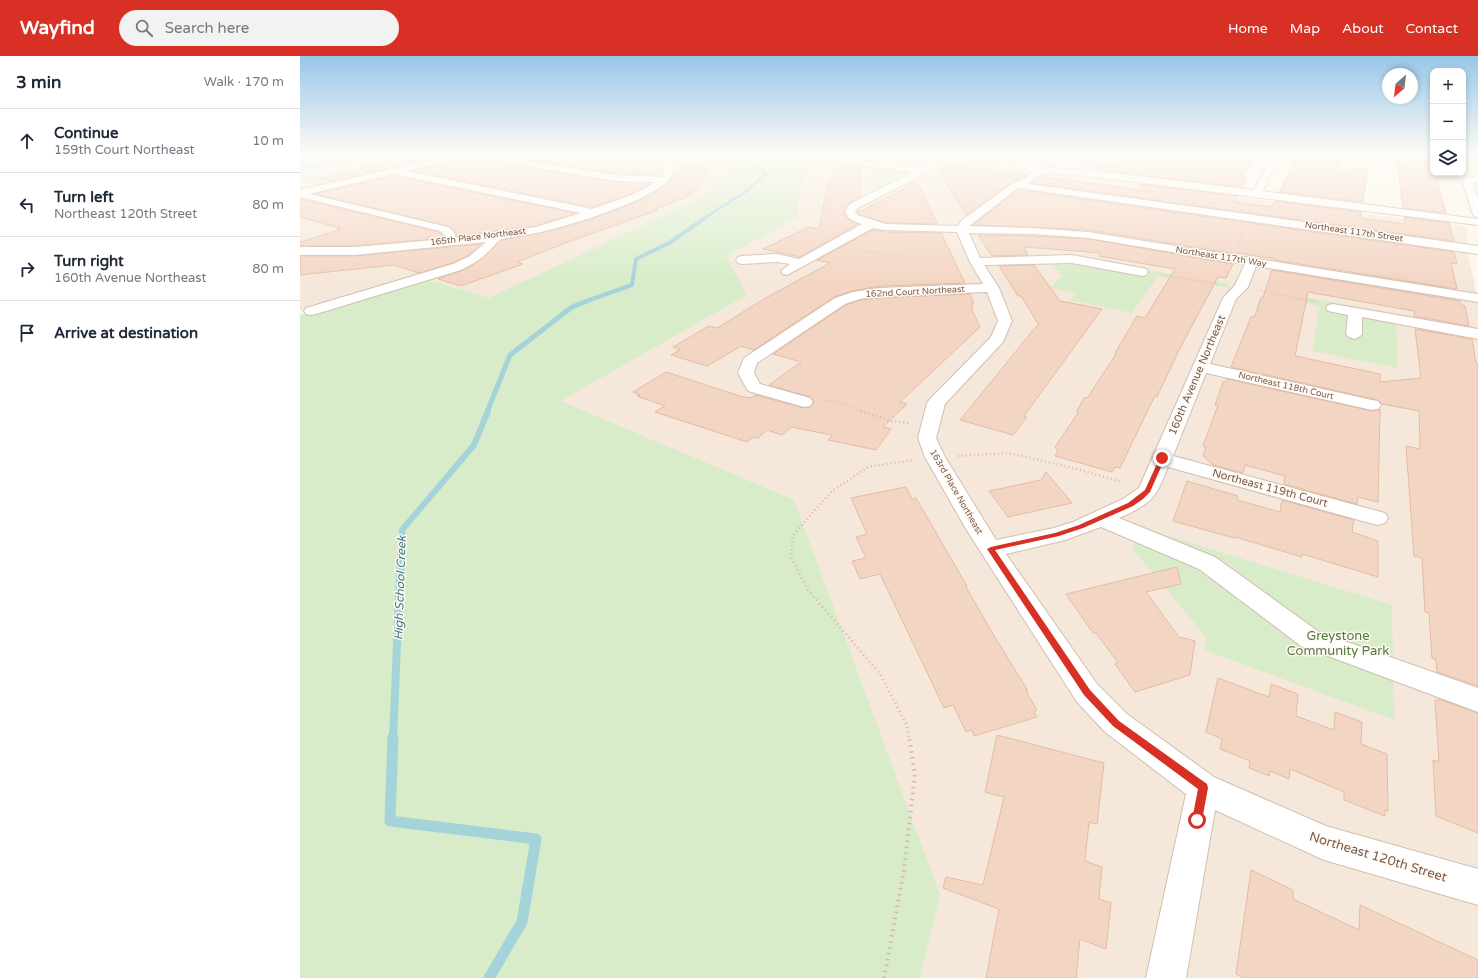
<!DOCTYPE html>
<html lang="en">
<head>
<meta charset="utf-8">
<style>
	:root { --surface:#fff; --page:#f2f2f3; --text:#1f2937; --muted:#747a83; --line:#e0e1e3; --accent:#d93025 }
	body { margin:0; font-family:"Varela Round",sans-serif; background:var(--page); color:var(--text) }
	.controls { position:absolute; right:12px; top:12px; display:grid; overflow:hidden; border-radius:8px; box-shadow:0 2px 6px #0003 }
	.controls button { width:36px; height:36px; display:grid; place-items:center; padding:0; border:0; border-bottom:1px solid var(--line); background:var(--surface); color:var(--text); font:20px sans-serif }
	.compass { position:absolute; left:1082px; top:12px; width:36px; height:36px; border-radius:50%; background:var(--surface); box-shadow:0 2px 6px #0003; rotate:208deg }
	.stop { position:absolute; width:12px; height:12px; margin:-9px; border:3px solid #d93025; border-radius:50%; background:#fff }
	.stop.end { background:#d93025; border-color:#fff; box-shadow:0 1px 4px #0008 }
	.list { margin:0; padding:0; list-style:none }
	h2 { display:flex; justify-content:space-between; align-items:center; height:52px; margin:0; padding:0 16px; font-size:17px }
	h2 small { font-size:13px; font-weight:400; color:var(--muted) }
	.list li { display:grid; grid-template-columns:26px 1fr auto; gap:12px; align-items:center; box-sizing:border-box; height:64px; padding:0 16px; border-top:1px solid var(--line) }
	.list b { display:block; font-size:15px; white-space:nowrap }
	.list p { margin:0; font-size:13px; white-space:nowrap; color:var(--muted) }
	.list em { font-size:13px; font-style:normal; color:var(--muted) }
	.icon { flex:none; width:22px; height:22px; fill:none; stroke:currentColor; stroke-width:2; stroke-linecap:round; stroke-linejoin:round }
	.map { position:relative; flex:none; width:1178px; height:922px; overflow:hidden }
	header { display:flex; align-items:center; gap:24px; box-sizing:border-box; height:56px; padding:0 20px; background:var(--accent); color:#fff }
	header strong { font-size:19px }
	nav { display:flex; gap:22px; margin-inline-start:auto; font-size:14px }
	.search { width:280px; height:36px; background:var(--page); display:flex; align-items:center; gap:10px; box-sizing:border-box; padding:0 14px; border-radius:22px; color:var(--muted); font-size:15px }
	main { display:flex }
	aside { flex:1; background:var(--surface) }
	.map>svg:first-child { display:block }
	.residential { fill:#f5e8da }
	.green { fill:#d8ecc9 }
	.water { fill:#bfe3e8; stroke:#a5d3da }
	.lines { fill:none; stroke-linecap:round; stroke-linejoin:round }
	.stream-far5 { stroke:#a5d3da; stroke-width:3 }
	.stream-far4 { stroke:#a5d3da; stroke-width:4 }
	.stream-far3 { stroke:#a5d3da; stroke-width:5 }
	.stream-far2 { stroke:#a5d3da; stroke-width:6 }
	.stream-far1 { stroke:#a5d3da; stroke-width:8 }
	.stream { stroke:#a5d3da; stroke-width:11 }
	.building { fill:#f3d5c3; stroke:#e6bba3 }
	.minor-casing { stroke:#d1beb0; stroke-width:2 }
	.path-far5 { stroke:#d9b8a5; stroke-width:1; stroke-dasharray:0.5 1.5; stroke-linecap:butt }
	.path-far4 { stroke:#d9b8a5; stroke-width:1.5; stroke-dasharray:0.5 1.5; stroke-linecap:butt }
	.path-far3 { stroke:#d9b8a5; stroke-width:2; stroke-dasharray:0.5 2; stroke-linecap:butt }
	.path-far2 { stroke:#d9b8a5; stroke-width:2.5; stroke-dasharray:1 3; stroke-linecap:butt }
	.path-far1 { stroke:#d9b8a5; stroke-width:3; stroke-dasharray:1 3.5; stroke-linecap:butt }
	.path { stroke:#d9b8a5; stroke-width:4; stroke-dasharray:1.5 4.5; stroke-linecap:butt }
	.minor { fill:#fff; fill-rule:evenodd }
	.route { fill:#d93025 }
	.labels { text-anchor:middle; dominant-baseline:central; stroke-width:3; stroke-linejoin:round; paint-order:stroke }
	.far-street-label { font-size:9px; fill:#7a5c4d; stroke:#fffaf3 }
	.street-label { font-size:11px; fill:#7a5c4d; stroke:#fffaf3 }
	.water-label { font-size:12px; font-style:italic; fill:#437c86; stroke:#fffaf3 }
	.near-park-label { font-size:13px; fill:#537a41; stroke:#fffaf3 }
	.near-street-label { font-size:13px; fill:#7a5c4d; stroke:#fffaf3 }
</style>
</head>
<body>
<header>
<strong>Wayfind</strong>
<div class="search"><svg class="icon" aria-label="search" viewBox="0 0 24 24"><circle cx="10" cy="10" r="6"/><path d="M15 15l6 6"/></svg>Search here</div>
<nav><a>Home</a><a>Map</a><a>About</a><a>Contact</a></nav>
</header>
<main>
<aside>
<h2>3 min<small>Walk · 170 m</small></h2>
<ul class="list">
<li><svg class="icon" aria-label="ahead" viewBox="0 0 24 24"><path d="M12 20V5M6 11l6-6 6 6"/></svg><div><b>Continue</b><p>159th Court Northeast</p></div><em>10 m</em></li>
<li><svg class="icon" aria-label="left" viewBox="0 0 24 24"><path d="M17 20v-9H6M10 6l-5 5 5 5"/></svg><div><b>Turn left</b><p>Northeast 120th Street</p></div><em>80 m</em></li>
<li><svg class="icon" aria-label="right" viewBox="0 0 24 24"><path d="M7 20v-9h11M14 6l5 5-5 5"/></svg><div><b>Turn right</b><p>160th Avenue Northeast</p></div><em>80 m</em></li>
<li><svg class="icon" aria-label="arrive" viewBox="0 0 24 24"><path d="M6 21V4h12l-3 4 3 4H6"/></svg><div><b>Arrive at destination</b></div></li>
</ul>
</aside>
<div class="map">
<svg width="1178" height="922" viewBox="0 0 1178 922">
	<rect width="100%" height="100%" fill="#fdf6ec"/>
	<path class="residential" d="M102 98H375L386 109 428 110 404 140 97 287 0 254V121L105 98Z
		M515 98H609L1167 171 1168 199 1178 245V922H620L640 839 261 345 447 239 425 200 498 161V144L511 100Z"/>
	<path class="green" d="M63 98 80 99 76 102 0 120V117C22 113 49 111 69 100Z
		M375 98H515L511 100 498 144V161L426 200 447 239 261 345 494 444 640 839 620 922H0V259L125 223 189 242 404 140 428 110 386 109Z
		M770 103 948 124 944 130H941L805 115 794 110 771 107Z
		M583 112 611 115C604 118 575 137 571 127 569 124 570 120 571 117L578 113Z
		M765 200 929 228 927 232 858 220 832 257 770 244 776 237 750 232 762 220 750 205Z
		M964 234 1087 256V259L1096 266 1098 312 1012 295 1020 250 963 239Z
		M843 472 1092 549 1094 664 904 594 907 582 832 492Z"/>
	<path class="water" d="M46 98 61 99 56 103 0 115V111Z"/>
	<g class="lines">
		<path class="stream-far5" d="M403 163 445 136 466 118 446 104 452 98"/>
		<path class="stream-far4" d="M284 246 332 229 336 203 369 187 405 162"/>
		<path class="stream-far3" d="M187 356 210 299 272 251 287 245"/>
		<path class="stream-far2" d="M101 498 102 474 174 389 188 355"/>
		<path class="stream-far1" d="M93 682 101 497"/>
		<path class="stream" d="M93 681 90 765 236 783 222 866 189 922"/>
	</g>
	<path class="building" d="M123 98H152L32 125 18 122Z
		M193 98H357L361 107 363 115 361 119 314 118Z
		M368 98H376L377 107 409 112 399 131 394 136 389 138 391 139 355 153 358 154 271 185 217 206 223 208 161 230 138 223 161 215 173 209 203 184 249 175 289 164 334 147 353 138 367 128 374 117 375 109Z
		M823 98H831L835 101 847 104 863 101 865 98H950L947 100 956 101 943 120 946 121 941 131 822 117Z
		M1010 100 1038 104 1036 115 1068 112 1063 146 980 136 994 106 997 104 1006 105 1007 102H1010Z
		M170 102 314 126 350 127 331 138 292 151 113 115Z
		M1133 102V117H1135L1146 157 1103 152 1097 108Z
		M544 108 560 111V141L549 147 544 156 548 163 558 168 500 201 463 193 509 171 519 173 528 126 536 112Z
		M651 109H655L727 119 712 126 666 159 639 115Z
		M93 120 275 157 236 170 157 180 155 175 148 170 15 138Z
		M742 121 855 136 838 128 937 140 934 146 972 151 975 145 1061 156 1060 162 1105 168 1104 161 1149 167 1154 185 731 127Z
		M617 126 637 168 586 167 558 158 557 155 559 153V156Z
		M718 134 1154 196 1157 208 1151 207 1157 233 975 204V203L938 197 937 198 788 174 673 169Z
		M0 143 139 176 144 182 55 190H0V186L40 174 37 173 40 172 0 161Z
		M573 174 586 176 641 177 665 227 579 230 553 235 534 241 454 294 441 290 407 310 371 299 380 294 373 291 409 270 417 272 464 243 530 207 517 204Z
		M678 179 732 180 788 183 933 208 926 222 918 221 878 296 857 341 855 340 848 354 820 412 815 411 812 416 755 400 758 395 755 391 778 357 777 355 784 342 788 341 816 298 815 297 837 260 845 262 875 213 798 200 801 197 724 191 728 199 692 200Z
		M181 188 169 199 152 207 119 217 94 209 0 219V200H55Z
		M734 209 760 245 802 253 724 360 727 361 713 379 660 364 739 267 737 266 721 240H718L699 210Z
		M972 214 1160 245 1161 249 1165 250 1169 270 1114 260V255L1008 236 995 300 1080 318V326L1121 322 1115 273 1172 283 1176 307 1178 308V630L1137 616 1136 604 1132 602 1129 557 1125 556 1122 502 1114 500 1106 390 1120 393 1119 355 1082 348 1078 344 931 311 951 261 955 260 961 241 963 242Z
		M670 238 674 248H671L673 252H671L680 271 600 346 607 348 583 371 591 373 576 394 528 384 532 379 491 371 482 379 467 374 458 382 454 381 447 386 355 356 365 350 337 340 340 339 333 336 366 316 443 341 451 342 455 339 504 352 510 351 514 346 510 341 469 329 501 306 473 298 546 249 560 244 579 242Z
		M927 323 1072 355 1080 353 1078 446 1058 441 1057 448 984 428 985 420 945 409 943 417 913 409 903 400 906 391 903 390 918 349H915L923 326H926Z
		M746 416 772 447 708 461 689 435 741 424Z
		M887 425 938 440 937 444 980 456 982 444 1054 464 1052 476 1078 485V521L1002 498V501L935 481 934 482 873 465Z
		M606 431 612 443 616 442 667 530 666 531 693 578 728 635H726L737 654 734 656 737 661 674 680 672 674 666 676 653 649 644 652 580 518 560 523 552 505 566 502 556 481 567 478 551 442Z
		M877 511 881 528 846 536 879 581 895 585 890 619 835 636 815 608 818 607 796 577H793L766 538Z
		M918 622 969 641 971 628 998 638 996 660 1034 674 1035 656 1062 666 1061 688 1087 698 1088 755 1085 754V760L1044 744V736L990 713 989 723 970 715 969 720 949 712 950 705 920 693 922 683 906 676Z
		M1138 643 1178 657V777L1136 760 1133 704 1139 706 1135 644 1138 645Z
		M697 679 804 707 797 768 789 766 785 805 802 811 799 843 811 847 806 893 780 883 776 922H686L699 853 643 832 646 821 683 829 704 741 685 736Z
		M951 814 993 834V843L1059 874 1060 849 1178 904V922H944L936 918Z"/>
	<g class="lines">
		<defs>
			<path id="minor" d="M158 98H185L314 119 362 121C367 112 363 106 358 98H366C370 103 376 110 373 117 365 142 262 172 236 177 229 179 204 181 200 184 196 186 193 192 189 195 181 203 172 209 161 214L16 258 11 259 6 258 4 255 6 252 153 208 170 200 186 186 55 199H0V191H55L145 183V179L140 175 0 141V134ZM170 100 314 125 356 126 332 139 292 153 106 115ZM93 118 281 157 236 171 156 182 154 176 148 171 9 138Z
				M408 98H417L403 108H397L396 106Z
				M638 98H661L702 102 735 111 787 114 954 134 972 98H980L963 135 1178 163V169L787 120 748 117 736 121 728 128 1178 190V198L718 132 669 170 732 172 788 176 1178 238V246L956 210 948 231 936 243 910 308 1072 344 1078 345 1081 349 1078 353 1072 354 906 317 873 400 1085 457 1088 462 1085 467 1077 469 868 411C855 444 852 447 819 462L915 501 1019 576 1178 632V656L1001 590 899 513 801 471 765 484 706 498 797 628 827 658 914 721 1026 770 1178 813V849L1024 804 915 754 886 922H846L886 738 805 676 777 646 666 473 625 401 618 382 627 347 630 343 691 281 698 265 687 236 579 240 560 243 545 248 457 307 454 317 460 328 510 342 513 346 510 350 504 351 448 335 438 317 444 302 535 242 553 236 579 232 683 228 670 206 657 176 586 174 573 172 487 219 483 218 481 215 490 208 477 206 442 208 438 207 436 204 438 201 442 200 477 198 499 203 562 168C553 165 548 164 545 155L550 148 613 116 545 107 542 106 541 104 542 102 621 112 644 101ZM655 102 701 107 733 116 722 124 713 127 661 165 658 170 586 168 557 159 555 155 558 152ZM669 177 732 178 788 182 945 208 935 229 923 242 839 432 823 443 773 466 754 472 696 484 645 401 636 382 645 348 703 286 712 265 699 232 684 209 772 207 842 220 846 219 848 216 846 213 842 212 772 199 680 202Z
				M832 98H864L863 100C854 102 840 104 832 98Z
				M1178 120V126L1173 127 1178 143V162L1173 159 1163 127 1166 122Z
				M1033 248 1178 273V283L1062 261V278L1059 281 1054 283 1049 281 1046 278 1048 259 1028 255 1026 252 1028 249Z"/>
		</defs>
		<use href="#minor" class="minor-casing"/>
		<path class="path-far5" d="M1124 98 1133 101
			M522 157H534"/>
		<path class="path-far4" d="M939 189 942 177
			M559 194 606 201
			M858 218 918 228
			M960 235 1017 246"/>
		<path class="path-far3" d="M1013 245 1017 246
			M524 345 532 344 564 356"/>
		<path class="path-far2" d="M561 355 590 365 609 367
			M658 400 709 397 773 412 822 426
			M491 498 493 479 531 436 568 411 613 404"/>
		<path class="path-far1" d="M491 497V501L508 534 581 619 607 670 609 682"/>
		<path class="path" d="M584 922 604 814 615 718 609 681"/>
		<use href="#minor" class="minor"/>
	</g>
	<linearGradient id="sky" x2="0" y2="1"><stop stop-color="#97c7e8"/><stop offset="0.43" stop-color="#fefbf6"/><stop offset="1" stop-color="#fefbf6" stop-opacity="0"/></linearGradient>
	<rect width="1178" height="227" fill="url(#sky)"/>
	<path class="route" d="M860 401 865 402 850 436 843 443 833 450 783 472 759 480 695 494 790 634 819 665 907 728 908 732 902 764 901 767 897 768 894 767 892 764 898 733 813 670 784 639 687 493 691 491 755 477 779 469 828 447 845 434Z"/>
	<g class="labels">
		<g class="far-street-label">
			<text transform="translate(1054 176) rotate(8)">Northeast 117th Street</text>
			<text transform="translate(178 181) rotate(-7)">165th Place Northeast</text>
			<text transform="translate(921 201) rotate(9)">Northeast 117th Way</text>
			<text transform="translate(615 236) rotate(-3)">162nd Court Northeast</text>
			<text transform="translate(986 330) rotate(13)">Northeast 118th Court</text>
			<text transform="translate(656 436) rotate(60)">163rd Place Northeast</text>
		</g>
		<g class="street-label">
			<text transform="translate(897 319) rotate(-67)">160th Avenue Northeast</text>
			<text transform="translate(970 432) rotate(15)">Northeast 119th Court</text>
		</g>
		<g class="water-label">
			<text transform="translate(100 532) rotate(-88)">High School Creek</text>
		</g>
		<g class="near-park-label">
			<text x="1038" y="580">Greystone<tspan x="1038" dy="15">Community Park</tspan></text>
		</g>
		<g class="near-street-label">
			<text transform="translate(1078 801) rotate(17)">Northeast 120th Street</text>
		</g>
	</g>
</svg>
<div class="controls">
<button>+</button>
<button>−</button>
<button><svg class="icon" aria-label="layers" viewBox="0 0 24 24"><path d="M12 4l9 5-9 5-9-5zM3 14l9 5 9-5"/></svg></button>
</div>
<svg class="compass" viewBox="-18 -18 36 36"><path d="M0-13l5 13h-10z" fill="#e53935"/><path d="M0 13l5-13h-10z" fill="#747a83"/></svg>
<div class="stop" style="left:897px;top:764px"></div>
<div class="stop end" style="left:862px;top:402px"></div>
</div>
</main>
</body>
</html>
